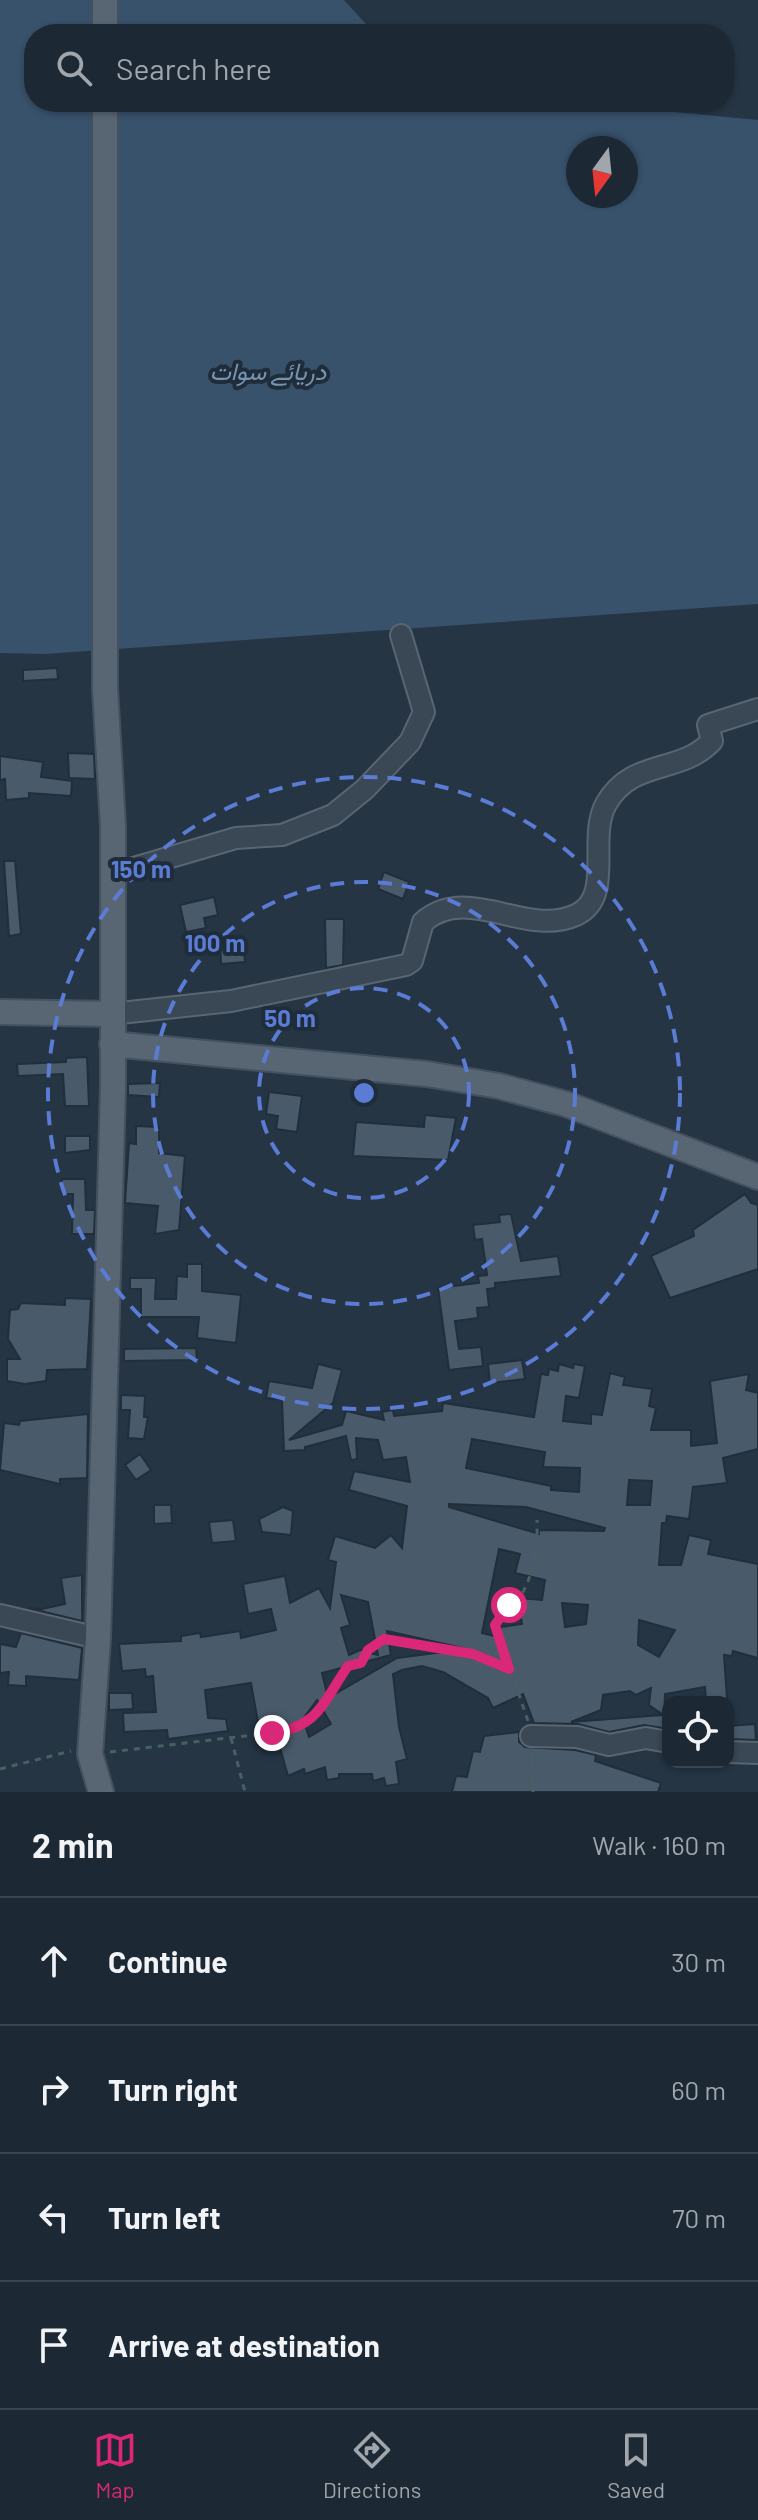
<!DOCTYPE html>
<html lang="en">
<head>
<meta charset="utf-8">
<style>
	:root { --surface:#1c2833; --page:#25303b; --text:#f1f3f6; --muted:#a0a6ac; --line:#3a444e; --accent:#db2777 }
	body { margin:0; font-family:Barlow,Vazirmatn,sans-serif; background:var(--page); color:var(--text) }
	.controls { position:absolute; right:24px; bottom:24px; display:grid; overflow:hidden; border-radius:16px; box-shadow:0 2px 6px #0004 }
	.controls button { width:72px; height:72px; display:grid; place-items:center; padding:0; border:0; border-bottom:2px solid var(--line); background:var(--surface); color:var(--text); font:40px sans-serif }
	.compass { position:absolute; left:566px; top:136px; width:72px; height:72px; border-radius:50%; background:var(--surface); box-shadow:0 2px 6px #0004; rotate:195deg }
	.stop { position:absolute; width:24px; height:24px; margin:-18px; border:6px solid #db2777; border-radius:50%; background:#fff }
	.stop.end { background:#db2777; border-color:#fff; box-shadow:0 2px 8px #0008 }
	.list { margin:0; padding:0; list-style:none }
	h2 { display:flex; justify-content:space-between; align-items:center; height:104px; margin:0; padding:0 32px; font-size:34px }
	h2 small { font-size:26px; font-weight:400; color:var(--muted) }
	.list li { display:grid; grid-template-columns:52px 1fr auto; gap:24px; align-items:center; box-sizing:border-box; height:128px; padding:0 32px; border-top:2px solid var(--line) }
	.list b { display:block; font-size:30px; white-space:nowrap }
	.list em { font-size:26px; font-style:normal; color:var(--muted) }
	.icon { flex:none; width:44px; height:44px; fill:none; stroke:currentColor; stroke-width:2; stroke-linecap:round; stroke-linejoin:round }
	.map { position:relative; flex:none; width:758px; height:1792px; overflow:hidden }
	.search { position:absolute; background:var(--surface); box-shadow:0 2px 6px #0004; left:24px; right:24px; top:24px; height:88px; display:flex; align-items:center; gap:20px; box-sizing:border-box; padding:0 28px; border-radius:32px; color:var(--muted); font-size:30px }
	.sheet { height:616px; background:var(--surface) }
	nav { display:flex; justify-content:space-around; align-items:center; box-sizing:border-box; height:112px; border-top:2px solid var(--line); background:var(--surface); font-size:22px; color:var(--muted) }
	nav a { display:grid; justify-items:center; gap:4px }
	nav .on { color:var(--accent) }
	.map>svg:first-child { display:block }
	.water { fill:#38526c; fill-rule:evenodd }
	.building { fill:#495b6b; stroke:#212e3b; stroke-width:2; fill-rule:evenodd }
	.lines { fill:none; stroke-linecap:round; stroke-linejoin:round }
	.minor-casing { stroke:#596571; stroke-width:24 }
	.major-casing { stroke:#44505d; stroke-width:28 }
	.path { stroke:#466161; stroke-width:3; stroke-dasharray:6 6; stroke-linecap:butt }
	.minor { stroke:#3a4754; stroke-width:20 }
	.major { stroke:#586674; stroke-width:24 }
	.route { stroke:#db2777; stroke-width:10 }
	.ring { fill:none; stroke:#5b7cd4; stroke-width:4; stroke-dasharray:14 10 }
	.labels { text-anchor:middle; dominant-baseline:central; stroke-width:8; stroke-linejoin:round; paint-order:stroke }
	.water-label { font-size:24px; font-style:italic; fill:#7695b2; stroke:#1f2c39 }
	.centre { fill:#5b7cd4; stroke:#1f2c39; stroke-width:4 }
	.ring-label { font-size:24px; text-anchor:middle; font-weight:bold; fill:#5b7cd4; stroke:#1f2c39; stroke-width:8; stroke-linejoin:round; paint-order:stroke }
</style>
</head>
<body>
<div class="map">
<svg width="758" height="1792" viewBox="0 0 758 1792">
	<rect width="100%" height="100%" fill="#253544"/>
	<path class="water" d="M0 0H344L375 34H34V102H570L758 120V604L45 654 0 653ZM578 148H626V196H578Z"/>
	<path class="building" d="M57 668 58 679 23 681V670Z
		M68 753 94 754 95 779 69 778Z
		M0 756 43 762 41 777 72 781 71 796 29 793V798L6 800 5 779 0 780Z
		M4 861H15L21 934 9 936Z
		M384 872 409 882 403 899 378 889Z
		M214 897 218 915 204 918 206 928 186 932 180 905Z
		M325 919H344L343 965 326 968Z
		M243 939 245 962 221 964 220 941Z
		M87 1057 89 1106H65L63 1074 18 1076 17 1064 66 1062V1058Z
		M160 1083 159 1097 128 1095V1084Z
		M269 1092 302 1096 297 1132 276 1129 278 1116 266 1114Z
		M425 1115 456 1118 448 1160 353 1156 356 1122 424 1127Z
		M136 1126 159 1127V1153L185 1156 179 1230 155 1234 158 1206 125 1203 129 1143 136 1144Z
		M65 1136H90V1150L65 1153Z
		M62 1179H85L86 1210H95L94 1234H72L73 1194H62Z
		M745 1194 751 1203 758 1205V1269L670 1298 651 1256 694 1236 693 1230Z
		M511 1214 521 1261 558 1256 561 1276 495 1283V1288L487 1289 489 1307 477 1308 478 1318 455 1321 459 1349 481 1347 483 1366 449 1370 438 1288 479 1283 478 1276 487 1275 482 1239 475 1240 473 1225 500 1222 499 1215Z
		M187 1264H202V1291L241 1295 236 1343 197 1338 199 1317H141V1289H130V1278H156L155 1299H176L177 1276 187 1277Z
		M65 1298 91 1299 87 1369 47 1370 46 1381 25 1384 7 1381V1359H20L8 1339 10 1310 18 1309 21 1303 65 1305Z
		M196 1348 197 1360 124 1361V1349Z
		M522 1360 525 1379 490 1383 488 1364Z
		M318 1364 342 1370 333 1403 289 1440 342 1425 346 1411 384 1420 382 1412 393 1410 394 1416 442 1411 443 1403 534 1417 541 1374 548 1375 549 1369 558 1371 559 1364 573 1368 574 1364 585 1366 579 1398 566 1396 563 1421 591 1424V1414L602 1415 610 1373 625 1377 623 1385 652 1389 649 1406 656 1408 651 1430H691V1446L717 1443 710 1381 749 1374 746 1390 758 1393V1449L723 1458 727 1483 693 1487 689 1519 667 1516 666 1523H662L659 1565H681L689 1535 711 1540 708 1554 758 1564V1658L733 1651 732 1656 724 1655 727 1699 706 1701 705 1687 665 1694 664 1724H668V1729L644 1725 609 1732 578 1724 534 1723 523 1694 493 1708 488 1698 443 1672 422 1666 402 1670 393 1674 399 1727 407 1759 396 1762 399 1784 386 1786 384 1778 373 1781 372 1774H339V1778L327 1780 325 1767 305 1774 304 1769 288 1776 274 1726 259 1728 251 1683 205 1690 208 1718 226 1719 228 1731 168 1739 167 1730 124 1732 123 1713 156 1712 153 1676 146 1677 145 1669 122 1671 119 1644 181 1641V1636L200 1633 201 1637 240 1631 241 1638 276 1630 271 1609 248 1614 243 1584 285 1576 290 1603 319 1588 330 1608 336 1562 328 1560 335 1536 375 1548 391 1535 402 1548 407 1506 349 1490 354 1471 410 1482 406 1457 383 1460 378 1440 356 1438 357 1459 351 1460 346 1436 305 1447V1450L284 1451 282 1400 266 1398 269 1381 312 1388ZM472 1439 545 1452 543 1467 580 1468 579 1492 551 1490V1486L466 1468ZM629 1480 652 1481 650 1505H627ZM449 1504 526 1507 605 1528 604 1531 539 1530V1534L449 1507ZM499 1549 520 1554 515 1573 545 1580 542 1600 518 1598 522 1624 501 1627 498 1637 482 1633ZM341 1595 368 1602 378 1655 360 1650 349 1655 341 1628 350 1625ZM562 1603 588 1605 586 1624 565 1627ZM639 1620 675 1630 659 1657 638 1645ZM387 1631 467 1649 397 1658 328 1698 322 1673 391 1655ZM651 1688 649 1705 663 1715 571 1722 601 1710 603 1695 630 1691 636 1695ZM317 1700 331 1724 309 1737 303 1719Z
		M121 1395 145 1396 144 1417H148L144 1439 128 1438 130 1410H121Z
		M88 1414 87 1478 60 1479V1484L0 1470 4 1423 19 1425 20 1421Z
		M140 1454 151 1470 136 1480 125 1465Z
		M154 1505H171L172 1523 154 1524Z
		M283 1507 293 1511 291 1535 262 1532 259 1519Z
		M233 1520 236 1541 212 1543 209 1522Z
		M82 1575V1621L28 1608 42 1609 65 1604 61 1578Z
		M21 1633 82 1648 79 1680 26 1676V1686L8 1685 9 1672 0 1673V1644L16 1647Z
		M109 1693H132L133 1709 109 1710Z
		M755 1724 756 1740 728 1739V1726Z
		M519 1732V1742L525 1747 575 1750 596 1755 595 1761 661 1783 658 1792H452L456 1776 467 1777 473 1751 480 1752 484 1736Z"/>
	<g class="lines">
		<defs>
			<path id="minor" d="M113 874 236 838 282 835 333 815 365 789 410 742 424 712 401 635
				M111 1014 231 1001 406 965 412 961 423 922C468 883 526 938 576 915 615 897 587 838 606 804 632 758 680 775 712 741L708 725 758 709
				M0 1615 98 1638
				M531 1736 577 1737 609 1745 646 1738 668 1742
				M728 1752 758 1753"/>
			<path id="major" d="M105 0V34
				M0 1012 111 1014
				M112 1044 427 1074 499 1086 566 1104 758 1177
				M101 1792 90 1754 98 1638 113 1087V826L105 688V102"/>
		</defs>
		<use href="#minor" class="minor-casing"/>
		<use href="#major" class="major-casing"/>
		<path class="path" d="M528 1721 495 1625C503 1614 520 1599 524 1590 534 1571 538 1541 537 1520
			M231 1738 245 1792
			M110 1752 295 1730 311 1721 348 1666 361 1663 368 1650 384 1639 473 1654 509 1669
			M532 1752 533 1792
			M0 1769 71 1751"/>
		<use href="#minor" class="minor"/>
		<use href="#major" class="major"/>
	</g>
	<g class="lines">
		<path class="route" d="M272 1733C319 1727 323 1702 348 1666L361 1663 368 1650 384 1639 473 1654 509 1669 495 1625 509 1605"/>
	</g>
	<g class="ring">
		<circle cx="364" cy="1093" r="105"/>
		<circle cx="364" cy="1093" r="211"/>
		<circle cx="364" cy="1093" r="316"/>
	</g>
	<g class="labels">
		<g class="water-label">
			<text x="268" y="370">دریائے سوات</text>
		</g>
	</g>
	<circle cx="364" cy="1093" r="12" class="centre"/>
	<g class="ring-label">
		<text x="141" y="878">150 m</text>
		<text x="215" y="952">100 m</text>
		<text x="290" y="1027">50 m</text>
	</g>
</svg>
<div class="controls">
<button><svg class="icon" aria-label="locate" viewBox="0 0 24 24"><circle cx="12" cy="12" r="6"/><path d="M12 2v4M12 18v4M2 12h4M18 12h4"/></svg></button>
</div>
<svg class="compass" viewBox="-18 -18 36 36"><path d="M0-13l5 13h-10z" fill="#e53935"/><path d="M0 13l5-13h-10z" fill="#a0a6ac"/></svg>
<div class="stop" style="left:509px;top:1605px"></div>
<div class="stop end" style="left:272px;top:1733px"></div>
<div class="search"><svg class="icon" aria-label="search" viewBox="0 0 24 24"><circle cx="10" cy="10" r="6"/><path d="M15 15l6 6"/></svg>Search here</div>
</div>
<section class="sheet">
<h2>2 min<small>Walk · 160 m</small></h2>
<ul class="list">
<li><svg class="icon" aria-label="ahead" viewBox="0 0 24 24"><path d="M12 20V5M6 11l6-6 6 6"/></svg><div><b>Continue</b></div><em>30 m</em></li>
<li><svg class="icon" aria-label="right" viewBox="0 0 24 24"><path d="M7 20v-9h11M14 6l5 5-5 5"/></svg><div><b>Turn right</b></div><em>60 m</em></li>
<li><svg class="icon" aria-label="left" viewBox="0 0 24 24"><path d="M17 20v-9H6M10 6l-5 5 5 5"/></svg><div><b>Turn left</b></div><em>70 m</em></li>
<li><svg class="icon" aria-label="arrive" viewBox="0 0 24 24"><path d="M6 21V4h12l-3 4 3 4H6"/></svg><div><b>Arrive at destination</b></div></li>
</ul>
</section>
<nav>
<a class="on"><svg class="icon" aria-label="map" viewBox="0 0 24 24"><path d="M3 6l6-2 6 2 6-2v14l-6 2-6-2-6 2zM9 4v14M15 6v14"/></svg>Map</a>
<a><svg class="icon" aria-label="directions" viewBox="0 0 24 24"><path d="M12 3l9 9-9 9-9-9zM9 14v-3h6M13 9l2 2-2 2"/></svg>Directions</a>
<a><svg class="icon" aria-label="saved" viewBox="0 0 24 24"><path d="M7 4h10v16l-5-4-5 4z"/></svg>Saved</a>
</nav>
</body>
</html>
